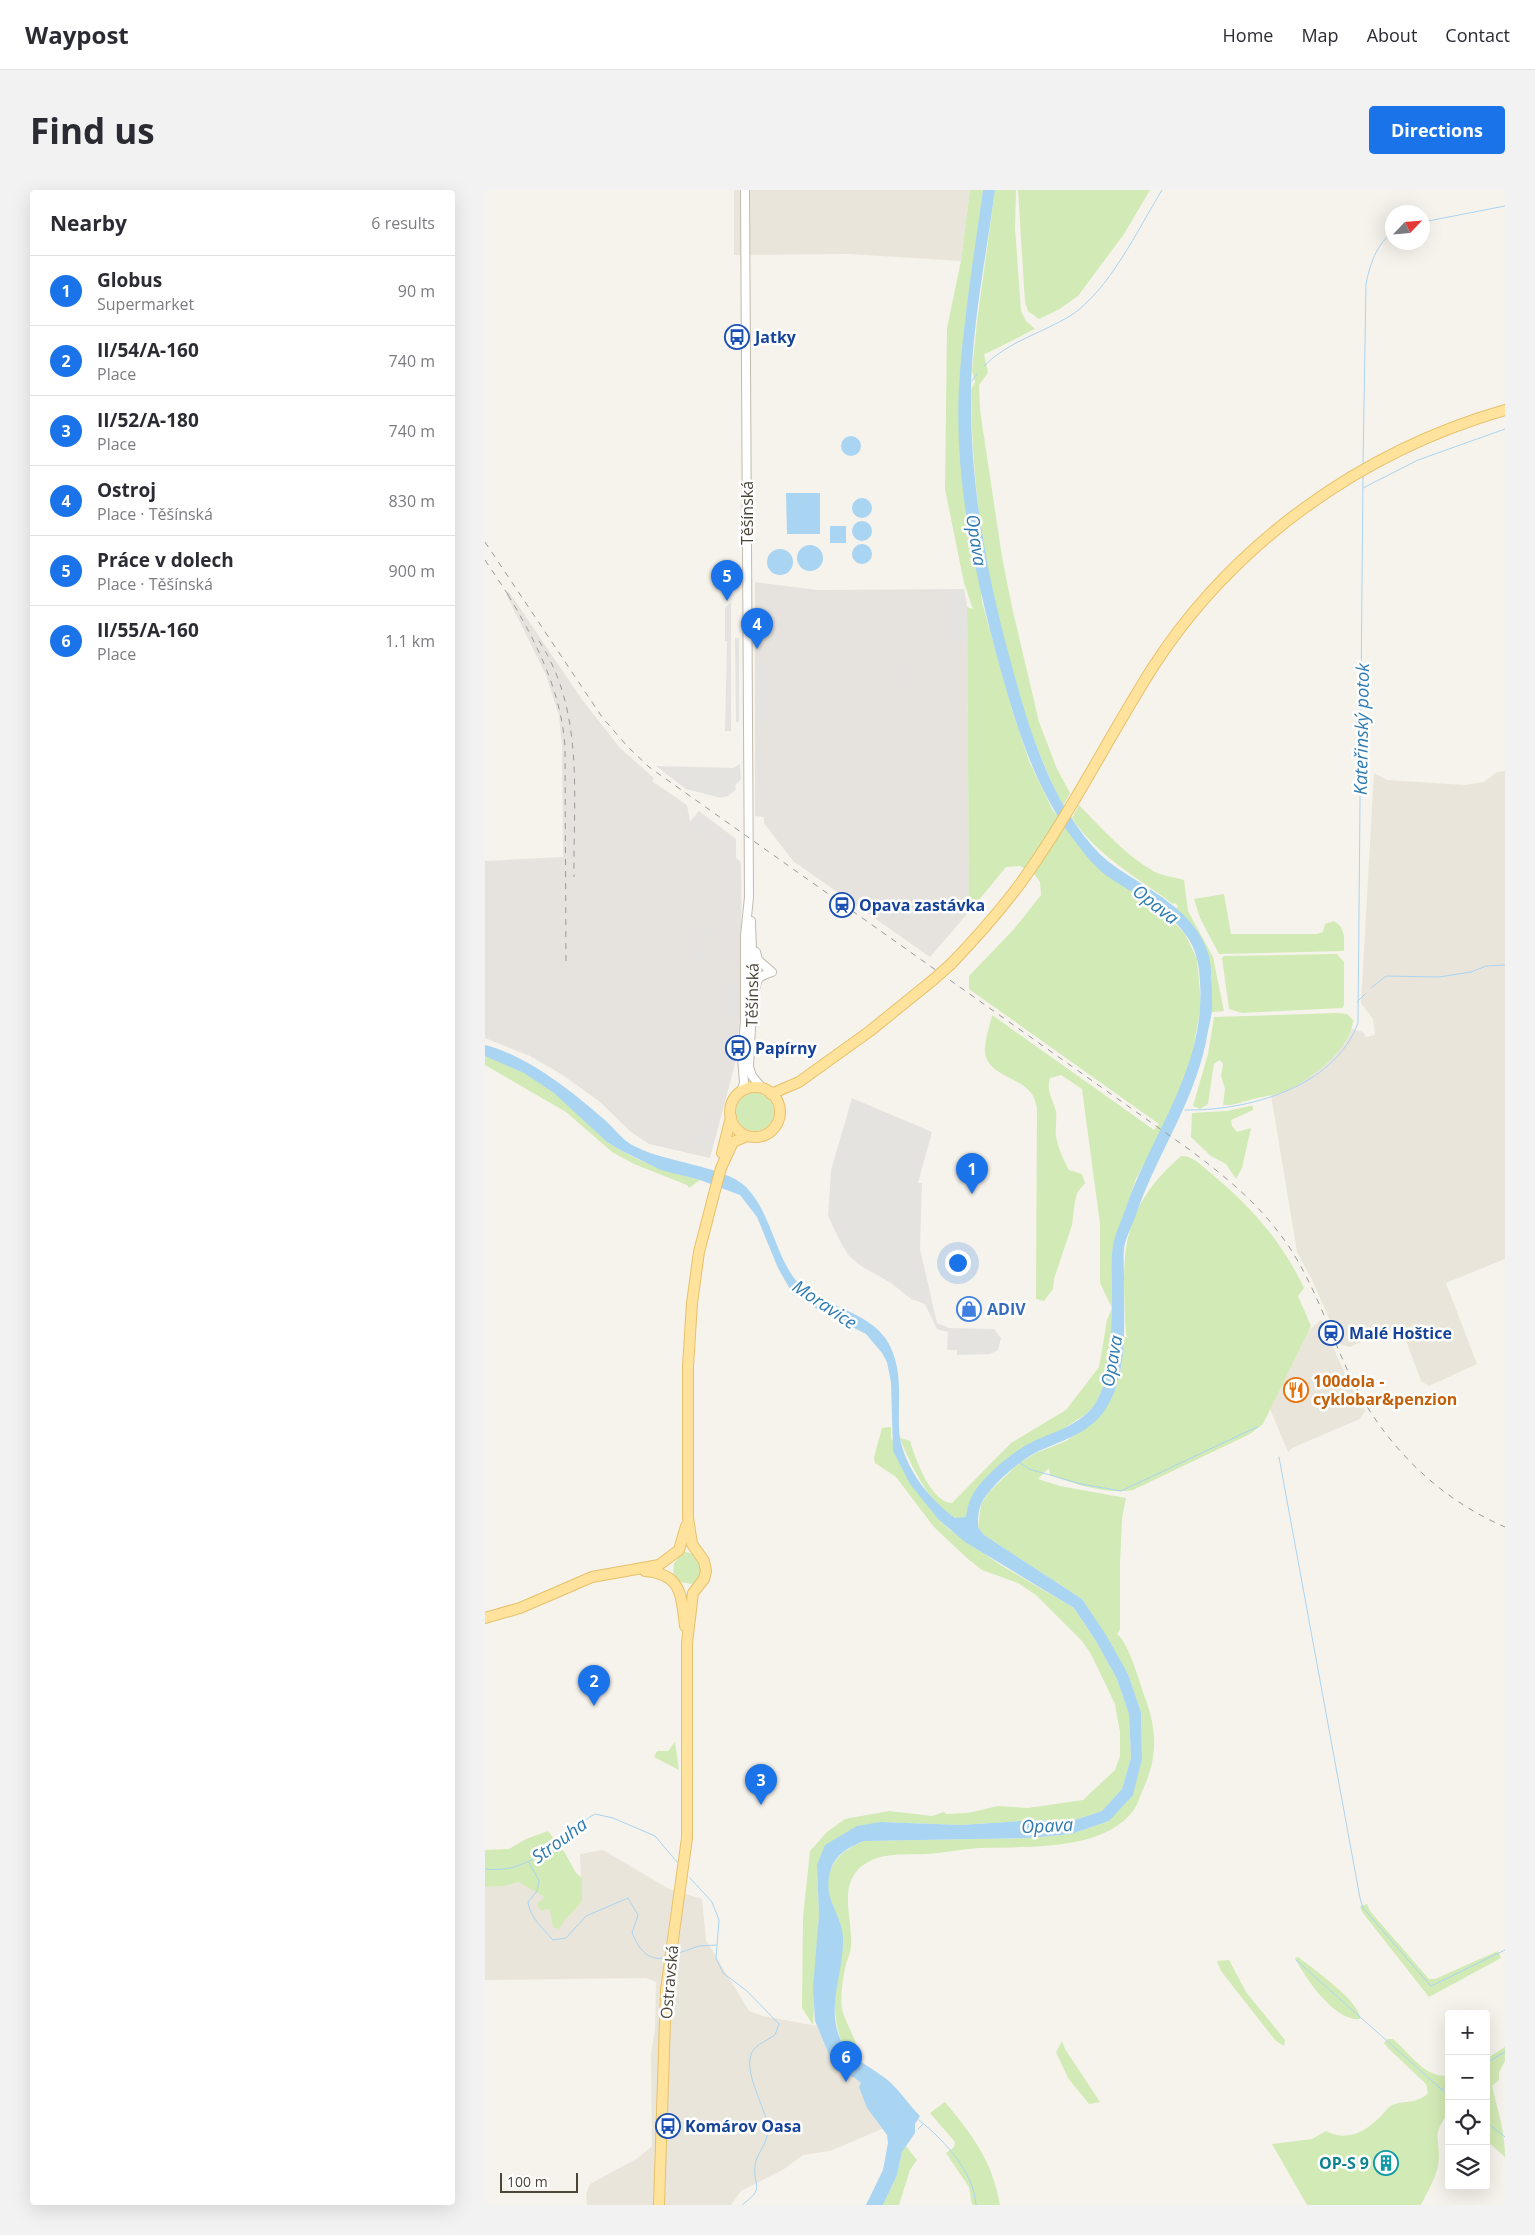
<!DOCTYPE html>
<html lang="en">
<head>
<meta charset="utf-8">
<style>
	:root { --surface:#fff; --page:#f2f2f3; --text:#2b2b33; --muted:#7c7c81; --line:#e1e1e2; --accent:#1a73e8 }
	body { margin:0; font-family:"Open Sans",sans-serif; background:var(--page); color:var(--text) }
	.controls { position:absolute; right:15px; bottom:15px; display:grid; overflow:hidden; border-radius:5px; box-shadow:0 5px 20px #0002 }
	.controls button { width:45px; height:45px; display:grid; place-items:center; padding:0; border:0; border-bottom:1px solid var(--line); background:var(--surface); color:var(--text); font:25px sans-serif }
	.compass { position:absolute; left:900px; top:15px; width:45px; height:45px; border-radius:50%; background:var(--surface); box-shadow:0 5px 20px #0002; rotate:64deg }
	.scale { position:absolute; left:15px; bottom:12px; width:78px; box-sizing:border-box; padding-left:5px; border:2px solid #4b4439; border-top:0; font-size:14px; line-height:18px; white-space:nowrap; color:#4b4439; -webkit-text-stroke:4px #fff; paint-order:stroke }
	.you { position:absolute; left:472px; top:1072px; width:18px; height:18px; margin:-12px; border:4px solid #fff; border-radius:50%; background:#1a73e8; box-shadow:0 0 0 8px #1a73e833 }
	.badge { display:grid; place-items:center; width:32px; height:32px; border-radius:50%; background:var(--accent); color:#fff; font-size:16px; font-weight:700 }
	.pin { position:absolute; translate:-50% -41px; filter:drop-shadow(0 1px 2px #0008) }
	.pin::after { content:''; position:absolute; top:26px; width:18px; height:15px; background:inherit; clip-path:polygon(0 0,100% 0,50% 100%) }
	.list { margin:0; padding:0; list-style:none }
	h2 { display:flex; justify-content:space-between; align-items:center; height:65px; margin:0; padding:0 20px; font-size:21px }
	h2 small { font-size:16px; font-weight:400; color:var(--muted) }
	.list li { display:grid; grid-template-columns:32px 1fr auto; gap:15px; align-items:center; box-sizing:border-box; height:70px; padding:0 20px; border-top:1px solid var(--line) }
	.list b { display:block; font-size:19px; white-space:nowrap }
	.list p { margin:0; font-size:16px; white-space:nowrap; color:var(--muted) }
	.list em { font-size:16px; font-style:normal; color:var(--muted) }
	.icon { flex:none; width:28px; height:28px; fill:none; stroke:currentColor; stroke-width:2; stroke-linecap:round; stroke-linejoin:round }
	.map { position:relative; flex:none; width:1020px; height:2015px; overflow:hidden; border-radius:5px }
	header { display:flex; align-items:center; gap:30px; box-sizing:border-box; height:70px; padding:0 25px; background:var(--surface); border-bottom:1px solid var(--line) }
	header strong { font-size:24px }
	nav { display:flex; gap:28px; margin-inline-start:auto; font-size:18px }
	.intro { display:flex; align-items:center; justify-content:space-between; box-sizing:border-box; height:120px; padding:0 30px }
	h1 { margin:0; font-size:35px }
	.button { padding:12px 22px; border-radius:5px; background:var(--accent); color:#fff; font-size:18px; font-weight:700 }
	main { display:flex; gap:30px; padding:0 30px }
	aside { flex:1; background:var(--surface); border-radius:5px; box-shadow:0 5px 20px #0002 }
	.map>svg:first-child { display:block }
	.residential { fill:#eae5da }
	.industrial { fill:#e6e2dd }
	.green { fill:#d2eab5 }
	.parking { fill:#e5e3e0 }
	.water { fill:#a9d4f2 }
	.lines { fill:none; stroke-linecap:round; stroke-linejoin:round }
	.stream { stroke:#a9d4f2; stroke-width:1 }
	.minor-casing { stroke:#c2bbae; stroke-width:10 }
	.major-casing { stroke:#e6c16a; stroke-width:12 }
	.minor { stroke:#fff; stroke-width:8 }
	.major { stroke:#ffe39c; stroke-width:10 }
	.rail { stroke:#9a9a9a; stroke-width:1; stroke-dasharray:6 6; stroke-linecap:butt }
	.major-bridge-casing { stroke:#e6c16a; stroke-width:12; stroke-linecap:butt }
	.major-bridge { stroke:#ffe39c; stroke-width:10 }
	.labels { text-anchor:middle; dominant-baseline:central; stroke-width:5; stroke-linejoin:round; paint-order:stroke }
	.transit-label { font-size:16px; font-weight:bold; fill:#164399; stroke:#fff; text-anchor:start }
	.street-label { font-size:16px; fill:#4b4439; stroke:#fff }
	.shop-label { font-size:16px; font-weight:bold; fill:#366cbe; stroke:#fff; text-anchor:start }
	.food-label { font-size:16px; font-weight:bold; fill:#c56008; stroke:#fff; text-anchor:start }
	.culture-label { font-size:16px; font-weight:bold; fill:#0d838f; stroke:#fff; text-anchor:end }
	.water-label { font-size:18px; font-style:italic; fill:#2e7ab2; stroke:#fff }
</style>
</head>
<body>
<header>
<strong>Waypost</strong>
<nav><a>Home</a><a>Map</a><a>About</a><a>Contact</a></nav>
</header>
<div class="intro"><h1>Find us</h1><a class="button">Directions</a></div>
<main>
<aside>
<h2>Nearby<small>6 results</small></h2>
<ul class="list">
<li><span class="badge">1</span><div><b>Globus</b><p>Supermarket</p></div><em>90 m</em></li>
<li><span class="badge">2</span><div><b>II/54/A-160</b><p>Place</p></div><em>740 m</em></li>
<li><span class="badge">3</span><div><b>II/52/A-180</b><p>Place</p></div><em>740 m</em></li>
<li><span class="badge">4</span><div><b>Ostroj</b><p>Place · Těšínská</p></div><em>830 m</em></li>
<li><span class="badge">5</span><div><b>Práce v dolech</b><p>Place · Těšínská</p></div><em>900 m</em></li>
<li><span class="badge">6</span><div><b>II/55/A-160</b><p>Place</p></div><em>1.1 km</em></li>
</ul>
</aside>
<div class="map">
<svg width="1020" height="2015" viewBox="0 0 1020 2015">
	<rect width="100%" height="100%" fill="#f6f3ec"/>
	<path class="residential" d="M249 0H485L476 71 364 64 249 65Z
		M1020 581V1069L961 1093 992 1174 944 1196 936 1191 915 1134 865 1157 856 1155 827 1090 812 1062 786 905 794 903 830 883 860 853 867 839 878 842 881 847 890 845 888 829 876 813 889 583 902 590 980 595 999 592 1012 582Z
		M836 1130 865 1195 880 1221 875 1229 807 1258 803 1262 785 1219 824 1140Z
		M118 1660 184 1699 217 1709 221 1750 264 1821 278 1826 332 1836 350 1879 370 1888 376 1893 375 1897 382 1918 397 1939 345 1961 318 1965 299 1979 256 2001 246 2015H102L101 2004 105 1994 153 1968 167 1956 166 1863 170 1840 171 1792 161 1788 0 1790V1697L20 1696 33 1692 61 1707 53 1714 65 1720 68 1726 79 1731 97 1712 95 1664Z"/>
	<path class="industrial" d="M270 392 333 400 479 399 482 417 484 722 445 767 308 671 279 633V627L270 626Z
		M24 402 98 511 135 558 169 588 167 591 202 615 205 632 214 621 251 649V668L256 672 257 775 255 828 250 874 225 968 164 954 146 942 114 911 76 884 45 866 0 848V671L78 667 77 556 74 526 61 485 21 404Z"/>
	<path class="green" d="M485 0H498L480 130 474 200 497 412 527 520 544 571 567 619 618 682 654 704 685 728 700 744 712 769 716 814 707 867 700 889 677 941 651 989 628 1056 626 1146 624 1178 619 1196 610 1215 601 1224 575 1241 545 1253 486 1309 481 1327 475 1329C449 1324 423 1271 415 1248L425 1251C430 1268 446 1313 467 1313L526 1253 581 1220 614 1177 622 1130 627 1118 615 1093V1034L597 899 576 885 565 888C561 902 568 909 571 922 572 930 570 939 571 946 573 958 578 969 584 980L597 984 600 993 592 1003 590 1011 587 1035 569 1089 568 1099 559 1111 551 1109 552 918C551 914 550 910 548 906 537 885 497 887 500 856 501 846 505 835 507 825L669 940 674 934 484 799V786L529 739 556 705 555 692 549 684 535 676 521 677 484 722 482 417 488 419 479 393 460 299 462 138 476 71Z
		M510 0H531L530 38 536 121 541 131 550 139C543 142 502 164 499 164L503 183 494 195 495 220 517 367 527 417 554 532 572 579 585 603 578 616C516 491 487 339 486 200L490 192 487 181 492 132Z
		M533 0H665L639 44 593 106 573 120 554 129 543 121 540 112Z
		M594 615C616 638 641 665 668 681 677 686 689 687 699 690L703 721 728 767 739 821 727 822V786L722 764 691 719 693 716 690 713 688 714C652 687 612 666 587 628Z
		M739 704 746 744H832L838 742 840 734 849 731C861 738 859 749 859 761L734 764 715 728 709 709Z
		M852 764 859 772V815L857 818 757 823 744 819 737 768 739 766Z
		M853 823 862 824 868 830C867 859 821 894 795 903 785 906 774 907 765 910 756 912 748 916 738 915L740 899 736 886 738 874 735 870 729 874 728 879 723 914 715 919 708 916 723 864 729 827Z
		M0 866C27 873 65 897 85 916 98 927 110 943 124 953 152 972 183 982 215 990L204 998 202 995 149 974 127 962 81 922 0 875Z
		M251 922a19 19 0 1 1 38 0a19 19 0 1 1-38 0Z
		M765 916H768V920L746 930 747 936 752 942 766 938 757 978 751 989 741 974 726 966 706 947 707 923 742 921Z
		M696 966C708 965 719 978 728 985 767 1018 796 1050 819 1098L813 1106 826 1136 778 1234 765 1244 648 1300C621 1305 591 1294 565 1285L564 1278 553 1289 575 1296 641 1308 637 1328 635 1375V1439L632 1444C644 1452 656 1498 662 1513 672 1542 672 1568 659 1597 655 1605 653 1615 648 1621 617 1662 540 1656 494 1658 477 1659 459 1663 442 1664 418 1665 388 1661 371 1682 355 1702 368 1733 366 1756 366 1762 363 1768 361 1774 358 1787 355 1805 357 1819 361 1837 375 1851 372 1869 365 1861 356 1854 354 1844 344 1809 353 1768 355 1732 334 1697 339 1667 379 1651L544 1648 586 1644 624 1631 657 1569 656 1522 643 1484 597 1409 499 1345 493 1337 496 1314 504 1302 533 1274 551 1263 581 1251 608 1233 636 1180 638 1146 643 1148 641 1144C637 1066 633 1021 696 966Z
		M406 1237V1248L454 1330 465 1340 514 1374 589 1418 611 1451 632 1489 644 1524 646 1568 637 1599 617 1621 584 1632 550 1630 476 1635 396 1632 332 1675 334 1725 328 1835 317 1818 318 1727 325 1661 342 1642 360 1629 404 1621 447 1626 459 1622 461 1624 483 1623 513 1616 543 1618 598 1610 630 1580 635 1566V1542L630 1514 606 1464 597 1451 551 1405 533 1393 497 1380 484 1370 449 1337 411 1287 390 1273 389 1267 397 1238Z
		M199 1362C213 1363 215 1372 217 1384L207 1394 195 1392 188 1384 189 1373Z
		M190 1552 194 1580 169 1567 172 1561H183Z
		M63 1641 80 1663 91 1683 97 1688V1712L79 1731 74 1739 68 1737 65 1720 61 1719 56 1721 52 1714 60 1707 33 1692 20 1696 0 1697V1660L24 1659 41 1649Z
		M882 1714 885 1721 944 1789H950L1013 1761 1016 1768 944 1807 877 1722 875 1716Z
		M813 1767C826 1777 877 1813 875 1829 850 1832 820 1788 810 1768Z
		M744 1770 761 1802 800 1850 799 1856 790 1850 736 1781 732 1771Z
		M902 1849H908C925 1863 939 1888 964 1886V1928H960C946 1946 957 1955 953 1976 950 1990 942 2002 936 2015H822L787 1954 827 1949 841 1941C861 1952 881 1942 896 1926 900 1922 904 1915 910 1914 923 1910 932 1914 943 1903L941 1894 904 1859 899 1853Z
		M577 1851 580 1859 615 1912 604 1914 583 1888 571 1862Z
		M1020 1857V1871L1014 1882V1890L1007 1896C1013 1921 1020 1942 1020 1967L1001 1950V1869Z
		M460 1912C488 1946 507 1970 515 2015H487L484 1997 461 1963 469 1957 470 1952 445 1923Z
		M421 1956 432 1970 425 1980 414 2015H398L412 1985 417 1962Z"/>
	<path class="parking" d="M464 399H479L482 417 483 452 464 453Z
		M246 412V541H240L242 451H240V418Z
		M250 448H254V532H251Z
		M278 471 281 476 284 477V531H270V509L275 506 272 505V472Z
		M411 477H425V492H418L417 498 411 497Z
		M275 547 276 591 272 593V588L270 585V552H273Z
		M255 574 256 589 250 596 251 600 243 606 236 608 201 599 171 576 248 578Z
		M212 624 235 640 232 643 234 645 236 642 248 650 245 654 236 657 205 634Z
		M250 656 251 770H236V659Z
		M206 736H230L229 749H219V771L215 774 206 763Z
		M243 789 255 791 253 836H249L241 819Z
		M367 908 447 942 433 993H437L435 1059 452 1133 464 1138 509 1139 516 1148 513 1160 505 1164 472 1165V1160H462L463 1142 452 1139 440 1114 426 1109 406 1093 376 1076 364 1066 355 1051 343 1026 346 980Z
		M226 919 234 922 226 960 210 954Z"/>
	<path class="water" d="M498 0H510C501 67 487 135 486 202 485 293 501 382 525 469 538 518 552 566 576 611 589 633 607 660 628 675 663 700 711 720 724 766 727 780 727 798 727 812 728 821 725 832 723 841 712 909 674 959 652 1022 648 1034 641 1046 639 1058 638 1067 639 1079 639 1088 638 1131 645 1183 620 1220 603 1245 574 1251 550 1263 533 1272 504 1297 496 1314 493 1322 493 1329 493 1337L499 1345 597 1409 621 1445 643 1484 656 1522 657 1569 648 1605 624 1631 586 1644 544 1648 379 1651C366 1656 351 1664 346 1679 336 1709 357 1722 358 1748 359 1781 342 1814 354 1846 363 1870 391 1878 407 1894 417 1904 425 1916 435 1926L430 1934V1943L417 1962 412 1985 398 2015H381L398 1980 403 1953 402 1945 382 1918 374 1897 376 1893 370 1888 350 1879 330 1831 328 1798 334 1725 332 1675 340 1655 372 1636 396 1632 476 1635 550 1630 584 1632 617 1621 637 1599 646 1568 644 1524 632 1489 611 1451 589 1418 480 1352 454 1330 425 1294 408 1261 406 1192 402 1172 397 1163 381 1144 330 1118 305 1099 293 1078 272 1027 255 1005 215 990 176 980 137 961 122 952 69 903 39 883 0 866V855C43 866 88 902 121 931 130 939 137 950 149 956 178 972 240 976 261 997 288 1024 292 1078 319 1098 345 1118 390 1124 405 1156 418 1183 413 1209 414 1238 415 1272 443 1309 470 1328L481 1327C482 1321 483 1314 486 1308 495 1289 526 1263 545 1253 567 1242 595 1236 610 1214 617 1202 621 1190 624 1178 626 1150 627 1122 627 1095 627 1082 626 1068 628 1056 630 1044 636 1032 640 1020 670 934 728 871 713 773 705 726 651 708 618 683 604 671 592 654 581 639 547 589 530 532 514 474 490 385 469 290 474 197 478 131 489 65 498 0Z
		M356 256a10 10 0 1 1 20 0a10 10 0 1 1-20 0Z
		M301 303H335V344H302Z
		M367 318a10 10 0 1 1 20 0a10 10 0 1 1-20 0Z
		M367 341a10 10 0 1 1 20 0a10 10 0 1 1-20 0Z
		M345 336H361V353H345Z
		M367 364a10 10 0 1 1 20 0a10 10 0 1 1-20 0Z
		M312 368a13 13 0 1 1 26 0a13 13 0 1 1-26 0Z
		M282 372a13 13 0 1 1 26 0a13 13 0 1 1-26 0Z"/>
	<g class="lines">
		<path class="stream" d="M938 32 1020 16
			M499 176C522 152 557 143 585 126 624 101 653 39 677 0
			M487 191 492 184
			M878 276 881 94C885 74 891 55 908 42
			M878 298 933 270 1020 239
			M886 798 901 786 954 787 986 782 1001 776 1020 775
			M872 812 880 804
			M700 920C762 921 849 898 873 833L878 285
			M794 1267 875 1708 878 1718 946 1796 1020 1760
			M535 1273 544 1279 596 1294 636 1301 772 1237
			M44 1672 54 1691 52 1701 43 1712C44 1726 59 1740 68 1750L81 1748 101 1726 143 1708 153 1725 147 1743C154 1758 161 1771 180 1768
			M0 1679C50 1685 71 1645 110 1624L128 1628 170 1646 192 1672
			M205 1688 227 1712 234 1730 231 1768 238 1783 262 1801 294 1834 290 1845C284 1849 275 1853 270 1858 253 1876 282 1918 283 1939 283 1954 271 1964 270 1975 268 1998 281 1997 257 2015
			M191 1764 214 1756 231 1755
			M811 1770 964 1906
			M1001 1873 1020 1862
			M956 1900 964 1895
			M434 1930C459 1950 489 1982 491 2015
			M1001 1932 1020 1947
			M433 1939 438 1934"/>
		<defs>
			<path id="minor" d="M266 731 268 795 264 877 267 886 278 899
				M271 762 273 770 287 782
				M271 798C271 787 278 785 287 782
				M256 902 259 893 257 866 260 831V746L264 707 260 0"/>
			<path id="major" d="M466 774C490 749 514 722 535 694 585 625 623 548 668 477 749 352 877 261 1020 220
				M245 922a25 25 0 1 1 50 0a25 25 0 1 1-50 0Z
				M286 904 314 892 385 841 448 790
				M237 963 246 927
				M160 1381C197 1384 196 1405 200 1436
				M0 1428 35 1418 107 1387 174 1375 194 1360 201 1336
				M174 2015 181 1800 202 1648V1453L208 1403 219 1389 221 1381 219 1371 207 1354 203 1328V1176L207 1113 214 1062 229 1004 236 978 248 952 262 946"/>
		</defs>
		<use href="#minor" class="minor-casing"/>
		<use href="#major" class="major-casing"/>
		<use href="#minor" class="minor"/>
		<use href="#major" class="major"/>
		<path class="rail" d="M0 352 117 527 142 556 164 577 705 960C741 987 774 1014 800 1051 827 1089 842 1135 861 1177 893 1248 948 1306 1020 1337
			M0 370 26 409
			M23 405C51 451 77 503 80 558L81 776
			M54 451C100 521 88 607 89 687"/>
		<defs>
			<path id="major-bridge" d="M448 790 466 774"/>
		</defs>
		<use href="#major-bridge" class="major-bridge-casing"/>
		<use href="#major-bridge" class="major-bridge"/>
	</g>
	<defs>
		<symbol id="bus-ring" viewBox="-11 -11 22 22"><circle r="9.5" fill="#fff" stroke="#1a4fb4" stroke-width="1.5"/><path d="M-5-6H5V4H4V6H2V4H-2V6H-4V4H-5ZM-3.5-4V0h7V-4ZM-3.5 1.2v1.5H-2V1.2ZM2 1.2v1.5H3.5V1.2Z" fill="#1a4fb4"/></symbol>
		<symbol id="station-ring" viewBox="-11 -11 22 22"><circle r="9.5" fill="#fff" stroke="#1a4fb4" stroke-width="1.5"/><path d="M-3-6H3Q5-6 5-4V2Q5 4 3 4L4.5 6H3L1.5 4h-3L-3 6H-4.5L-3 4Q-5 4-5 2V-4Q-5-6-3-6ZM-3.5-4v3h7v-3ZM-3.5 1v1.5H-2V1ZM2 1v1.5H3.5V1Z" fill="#1a4fb4"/></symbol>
		<symbol id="shop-ring" viewBox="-11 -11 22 22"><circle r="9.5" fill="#fff" stroke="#3f7fe0" stroke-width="1.5"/><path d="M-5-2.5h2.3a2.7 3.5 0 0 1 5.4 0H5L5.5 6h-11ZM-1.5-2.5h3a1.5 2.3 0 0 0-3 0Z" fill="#3f7fe0"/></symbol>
		<symbol id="restaurant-ring" viewBox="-11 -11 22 22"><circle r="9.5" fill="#fff" stroke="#e8710a" stroke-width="1.5"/><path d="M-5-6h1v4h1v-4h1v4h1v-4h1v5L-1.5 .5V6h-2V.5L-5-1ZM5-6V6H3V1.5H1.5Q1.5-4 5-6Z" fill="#e8710a"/></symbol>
		<symbol id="building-ring" viewBox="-11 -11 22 22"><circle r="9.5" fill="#fff" stroke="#0f9aa8" stroke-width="1.5"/><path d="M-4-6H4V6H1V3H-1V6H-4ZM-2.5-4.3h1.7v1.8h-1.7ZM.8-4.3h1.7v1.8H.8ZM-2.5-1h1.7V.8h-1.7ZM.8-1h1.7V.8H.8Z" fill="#0f9aa8"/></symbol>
	</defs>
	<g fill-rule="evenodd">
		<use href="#bus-ring" x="238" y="133" width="28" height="28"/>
		<use href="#station-ring" x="343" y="701" width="28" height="28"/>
		<use href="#bus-ring" x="239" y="844" width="28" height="28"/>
		<use href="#shop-ring" x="470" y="1105" width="28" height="28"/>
		<use href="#station-ring" x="832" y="1129" width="28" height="28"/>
		<use href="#restaurant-ring" x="797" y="1186" width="28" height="28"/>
		<use href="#bus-ring" x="169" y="1922" width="28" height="28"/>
		<use href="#building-ring" x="887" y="1959" width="28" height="28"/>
	</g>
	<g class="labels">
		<g class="transit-label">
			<text x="270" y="147">Jatky</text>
			<text x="374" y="715">Opava zastávka</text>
			<text x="270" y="858">Papírny</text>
			<text x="864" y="1143">Malé Hoštice</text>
			<text x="200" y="1936">Komárov Oasa</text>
		</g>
		<g class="street-label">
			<text transform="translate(262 323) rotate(-90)">Těšínská</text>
			<text transform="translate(267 805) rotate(-89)">Těšínská</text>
			<text transform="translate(184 1792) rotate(-85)">Ostravská</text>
		</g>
		<g class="shop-label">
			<text x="502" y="1119">ADIV</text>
		</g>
		<g class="food-label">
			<text x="828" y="1191">100dola -<tspan x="828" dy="18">cyklobar&amp;penzion</tspan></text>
		</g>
		<g class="culture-label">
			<text x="884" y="1973">OP-S 9</text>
		</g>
		<g class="water-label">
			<text transform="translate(492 350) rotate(81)">Opava</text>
			<text transform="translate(876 539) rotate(-89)">Kateřinský potok</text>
			<text transform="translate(671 714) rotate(38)">Opava</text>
			<text transform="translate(340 1114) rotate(34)">Moravice</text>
			<text transform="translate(626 1171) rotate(-80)">Opava</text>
			<text transform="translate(562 1635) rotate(-3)">Opava</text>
			<text transform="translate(74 1650) rotate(-36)">Strouha</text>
		</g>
	</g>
</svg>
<div class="controls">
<button>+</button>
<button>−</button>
<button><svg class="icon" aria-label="locate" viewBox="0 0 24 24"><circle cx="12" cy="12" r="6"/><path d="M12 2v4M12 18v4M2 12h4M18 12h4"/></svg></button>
<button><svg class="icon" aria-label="layers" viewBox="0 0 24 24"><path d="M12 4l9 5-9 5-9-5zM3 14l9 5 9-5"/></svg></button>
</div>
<svg class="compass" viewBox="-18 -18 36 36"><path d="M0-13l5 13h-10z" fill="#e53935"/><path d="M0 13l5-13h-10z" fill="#7c7c81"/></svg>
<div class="scale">100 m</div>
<div class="you"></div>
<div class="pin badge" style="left:487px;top:1004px">1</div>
<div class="pin badge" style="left:109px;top:1516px">2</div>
<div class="pin badge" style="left:276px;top:1615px">3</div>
<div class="pin badge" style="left:272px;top:459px">4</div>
<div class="pin badge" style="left:242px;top:411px">5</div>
<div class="pin badge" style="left:361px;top:1892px">6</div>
</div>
</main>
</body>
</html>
